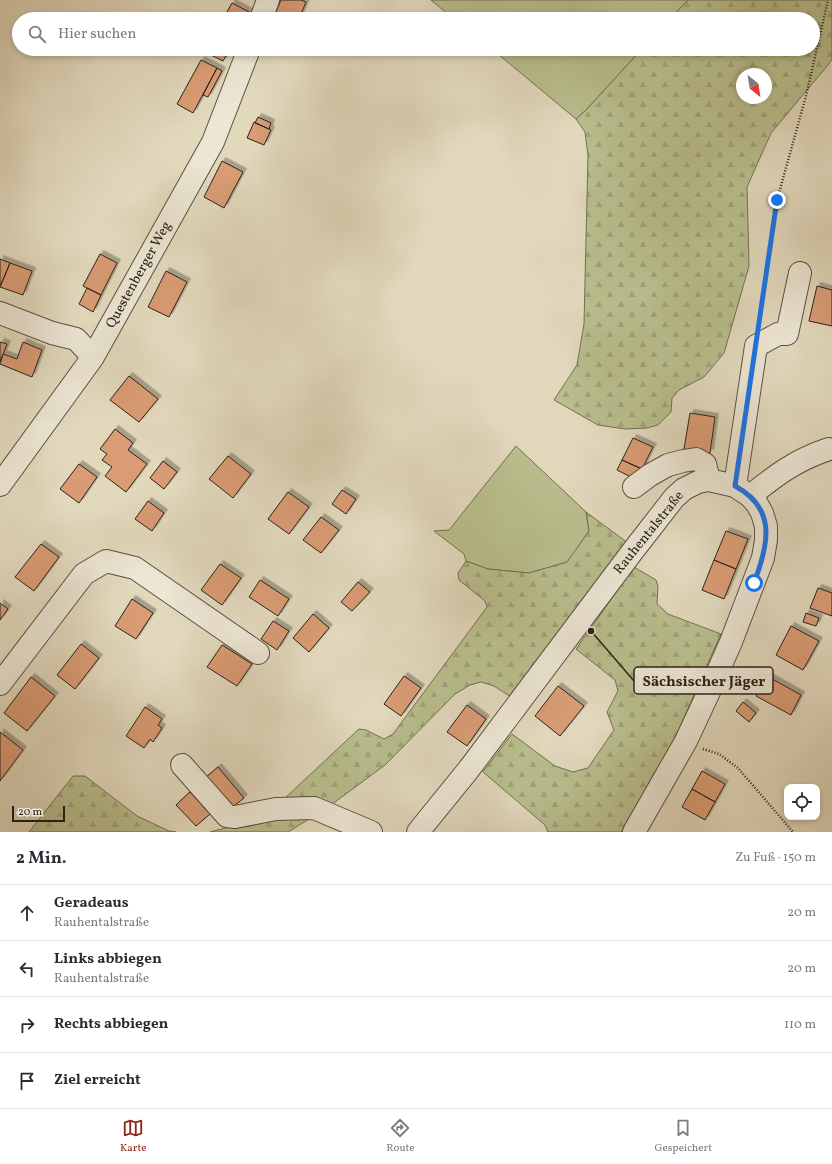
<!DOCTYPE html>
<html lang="de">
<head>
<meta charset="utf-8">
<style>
  :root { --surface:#fff; --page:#f2f2f3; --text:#2b2b33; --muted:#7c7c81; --line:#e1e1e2; --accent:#8f2418 }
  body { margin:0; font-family:Vollkorn,serif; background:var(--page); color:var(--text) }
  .controls { position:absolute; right:12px; bottom:12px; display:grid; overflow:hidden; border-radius:8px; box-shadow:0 2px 6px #0003 }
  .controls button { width:36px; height:36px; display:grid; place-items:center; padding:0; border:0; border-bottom:1px solid var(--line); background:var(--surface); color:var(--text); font:20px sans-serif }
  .compass { position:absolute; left:736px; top:68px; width:36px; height:36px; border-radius:50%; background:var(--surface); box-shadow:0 2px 6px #0003; rotate:150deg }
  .scale { position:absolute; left:12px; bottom:10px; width:53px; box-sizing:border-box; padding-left:4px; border:2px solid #2a2219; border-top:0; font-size:11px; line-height:14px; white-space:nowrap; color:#2a2219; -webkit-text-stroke:3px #ece6d4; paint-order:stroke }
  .stop { position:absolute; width:12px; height:12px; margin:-9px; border:3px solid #1a73e8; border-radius:50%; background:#fff }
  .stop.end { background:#1a73e8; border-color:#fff; box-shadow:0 1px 4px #0008 }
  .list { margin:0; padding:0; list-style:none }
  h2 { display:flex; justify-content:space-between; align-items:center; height:52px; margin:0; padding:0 16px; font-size:17px }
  h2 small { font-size:13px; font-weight:400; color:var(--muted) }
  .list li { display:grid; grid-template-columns:26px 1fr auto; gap:12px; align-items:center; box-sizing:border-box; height:56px; padding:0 16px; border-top:1px solid var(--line) }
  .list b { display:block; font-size:15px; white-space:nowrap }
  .list p { margin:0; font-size:13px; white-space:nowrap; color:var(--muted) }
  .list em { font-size:13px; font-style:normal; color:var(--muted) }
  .icon { flex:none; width:22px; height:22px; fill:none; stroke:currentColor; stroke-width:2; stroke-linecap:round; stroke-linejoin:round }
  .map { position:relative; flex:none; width:832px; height:832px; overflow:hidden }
  .search { position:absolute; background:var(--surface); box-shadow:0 2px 6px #0003; left:12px; right:12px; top:12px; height:44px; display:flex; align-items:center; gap:10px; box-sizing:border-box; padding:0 14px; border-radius:22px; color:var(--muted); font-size:15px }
  .sheet { height:276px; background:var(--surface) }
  nav { display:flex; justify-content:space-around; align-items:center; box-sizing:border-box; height:56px; border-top:1px solid var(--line); background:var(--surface); font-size:11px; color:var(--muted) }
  nav a { display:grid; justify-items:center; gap:2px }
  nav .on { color:var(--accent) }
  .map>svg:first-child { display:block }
  .green { fill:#b9be8d; stroke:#727053 }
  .forest { fill:url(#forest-firs); stroke:#727053; fill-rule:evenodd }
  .building { fill:#da9c74; stroke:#2a2219; filter:url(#shadow) }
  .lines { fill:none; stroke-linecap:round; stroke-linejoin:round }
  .minor-casing { stroke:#585042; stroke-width:24 }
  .path { stroke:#2a2219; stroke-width:2.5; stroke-dasharray:1 2; stroke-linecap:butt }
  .minor { stroke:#ece6d4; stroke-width:22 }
  .route { stroke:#1a73e8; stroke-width:5 }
  .labels { text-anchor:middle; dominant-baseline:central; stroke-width:4; stroke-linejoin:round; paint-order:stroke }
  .street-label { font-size:14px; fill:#2a2219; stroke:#ece6d4 }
  .leader { fill:none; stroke:#2a2219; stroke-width:1.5 }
  .callout-dot { fill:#2a2219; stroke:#ece6d4; stroke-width:1.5 }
  .callout { fill:#ece6d4; stroke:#2a2219; stroke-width:1.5 }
  .callout-label { font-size:15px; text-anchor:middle; font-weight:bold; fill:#2a2219 }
</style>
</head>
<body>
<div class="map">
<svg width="832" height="832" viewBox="0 0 832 832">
  <defs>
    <pattern id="forest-firs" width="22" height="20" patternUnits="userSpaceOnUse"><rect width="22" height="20" fill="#b9be8d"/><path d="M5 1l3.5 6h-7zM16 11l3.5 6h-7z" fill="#9fa379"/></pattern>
    <filter id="shadow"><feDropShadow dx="3.5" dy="-3.5" stdDeviation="0" flood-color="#0004"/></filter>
  </defs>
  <rect width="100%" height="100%" fill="#e2d9bd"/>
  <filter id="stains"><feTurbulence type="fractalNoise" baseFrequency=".005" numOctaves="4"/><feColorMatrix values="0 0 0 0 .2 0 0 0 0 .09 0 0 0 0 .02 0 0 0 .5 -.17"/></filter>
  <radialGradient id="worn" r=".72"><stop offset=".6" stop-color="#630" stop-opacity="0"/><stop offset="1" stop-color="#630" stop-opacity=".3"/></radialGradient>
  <path class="green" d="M431,0H688L670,19H454Z
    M492,49H642L586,110L576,119Z
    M516,446L586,512L589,531L568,562L529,573L488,569L466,561L464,554L434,531L449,530Z"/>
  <path class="forest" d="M688,0H832V59L828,65L771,133L747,187L749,266L724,353L704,377L679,390L672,398L671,412L658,425L647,428L625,429L598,425L554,400L577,365L584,324L588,155L585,132L576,119L586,110L642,49H813V19H670ZM742,74H766V98H742Z
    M586,512L628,543L511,697L494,686L481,682L470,685L455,694L385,765L327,808L288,832H210L237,825L284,799L359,729L366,730L384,739L393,734L487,607L485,601L459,580L458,573L466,561L488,569L529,573L567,562L589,531Z
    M634,567L656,580L658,586L657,604L668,614L721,634L675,738L621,832H548L545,825L483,772L512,734L555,766L573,772L588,768L614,730L607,712L618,691L615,680L576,649Z
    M73,776H85L137,816L169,831L176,832H29Z"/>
  <path class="building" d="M281,0H301L306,2L299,19H273Z
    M232,3L251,13L247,19H223Z
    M207,49H230L223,61L205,52Z
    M201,60L217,68L193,113L177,104Z
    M217,68L222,71L208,97L203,95Z
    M258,117L271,123L269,129L255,123Z
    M254,122L271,130L264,145L247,138Z
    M222,161L243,172L224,208L204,197Z
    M100,254L117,263L101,295L83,286Z
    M0,259L10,263L0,287Z
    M10,263L32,271L23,295L0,287Z
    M166,271L187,282L169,317L148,307Z
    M817,286L832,290V326L809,321Z
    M87,288L101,295L93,312L79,304Z
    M0,342L7,344L0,362Z
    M23,342L42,350L32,377L0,364L3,354L17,359Z
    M129,376L158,399L139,422L110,400Z
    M690,413L715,417L710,453L684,449Z
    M115,429L133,443L128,450L147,464L126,492L105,476L112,467L102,460L107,454L100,449Z
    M633,438L653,447L642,469L622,460Z
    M228,456L251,474L233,498L209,479Z
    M622,460L642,469L637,480L617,470Z
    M163,461L177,472L164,489L150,478Z
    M79,464L97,477L79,503L60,489Z
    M342,490L356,499L346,514L332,504Z
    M288,492L309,507L289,534L268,519Z
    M148,501L164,513L152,531L135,519Z
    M321,517L339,530L321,553L303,540Z
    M726,531L748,539L736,569L714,560Z
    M41,544L59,557L34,591L15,577Z
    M714,560L736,569L724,599L702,590Z
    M220,564L241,578L222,605L201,590Z
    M260,580L289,599L278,616L249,597Z
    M358,582L370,592L352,611L341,602Z
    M818,588L832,593V616L810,608Z
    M132,599L153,613L136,639L115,626Z
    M0,603L8,609L0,620Z
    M806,613L819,618L816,626L803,622Z
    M313,614L329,628L309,652L293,638Z
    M273,621L289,631L277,650L261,639Z
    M791,626L819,641L803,670L776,655Z
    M81,644L99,658L75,689L57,675Z
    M222,645L252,664L237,686L207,667Z
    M404,676L421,688L401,716L384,704Z
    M767,676L801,695L791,715L756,696Z
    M31,677L55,696L27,731L4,713Z
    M558,686L584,706L560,736L535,716Z
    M743,702L756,713L749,722L736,711Z
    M467,705L486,719L467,746L447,732Z
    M145,707L162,719L158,725L162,728L153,742L150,739L144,748L126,736Z
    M0,732L23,750L0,781Z
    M218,767L244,798L229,810L203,780Z
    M702,771L725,784L715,802L692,789Z
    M692,789L715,802L705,820L682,807Z
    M190,792L210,814L196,826L176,805Z"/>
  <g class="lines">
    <g class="minor-casing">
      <path id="minor" d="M261,19L268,0
        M0,313L52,333L76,339L93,357
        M0,485L93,357L213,142L249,49
        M735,486L756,346L778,334H787L800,273
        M634,487L650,475L668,465L683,461L696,459L705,464L709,480
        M750,496C776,475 796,460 829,449
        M0,684L84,574L106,561L135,568L258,653
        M182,765L227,816L235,817L276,809L314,808L371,832
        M418,832L469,769L632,552L674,498L684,489L698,482L709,480L735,486L750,496L757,504L762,513L766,526V540L763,558L731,642L708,694L686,741L634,832"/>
    </g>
    <path class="path" d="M759,322L777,200L806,96L828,0
      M703,749L719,754L738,768L793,832"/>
    <use href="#minor" class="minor"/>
  </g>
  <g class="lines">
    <path class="route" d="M754,583C768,546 778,509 735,486L777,200"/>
  </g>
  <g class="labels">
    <g class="street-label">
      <text transform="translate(139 275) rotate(-61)">Questenberger Weg</text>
      <text transform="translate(649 533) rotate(-51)">Rauhentalstraße</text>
    </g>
  </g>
  <path class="leader" d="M591 631L634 681"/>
  <circle class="callout-dot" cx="591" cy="631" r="4"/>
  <rect class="callout" x="634" y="667" width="139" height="27" rx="4"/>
  <g class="callout-label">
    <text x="704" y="686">Sächsischer Jäger</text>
  </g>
  <rect width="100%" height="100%" filter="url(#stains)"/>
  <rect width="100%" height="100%" fill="url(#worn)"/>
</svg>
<div class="controls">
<button><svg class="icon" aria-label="locate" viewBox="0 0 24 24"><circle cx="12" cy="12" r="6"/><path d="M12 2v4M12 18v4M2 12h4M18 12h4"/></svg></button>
</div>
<svg class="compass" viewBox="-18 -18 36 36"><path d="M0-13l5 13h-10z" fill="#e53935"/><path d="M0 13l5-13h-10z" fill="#7c7c81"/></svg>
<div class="scale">20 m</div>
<div class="stop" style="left:754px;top:583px"></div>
<div class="stop end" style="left:777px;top:200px"></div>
<div class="search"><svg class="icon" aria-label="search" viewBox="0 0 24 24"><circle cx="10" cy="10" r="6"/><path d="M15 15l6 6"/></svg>Hier suchen</div>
</div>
<section class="sheet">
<h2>2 Min.<small>Zu Fuß · 150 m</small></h2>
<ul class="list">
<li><svg class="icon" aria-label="ahead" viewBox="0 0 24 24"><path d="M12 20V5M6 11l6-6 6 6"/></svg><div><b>Geradeaus</b><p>Rauhentalstraße</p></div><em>20 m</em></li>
<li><svg class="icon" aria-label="left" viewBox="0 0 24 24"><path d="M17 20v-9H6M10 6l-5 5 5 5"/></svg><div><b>Links abbiegen</b><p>Rauhentalstraße</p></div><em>20 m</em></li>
<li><svg class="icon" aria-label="right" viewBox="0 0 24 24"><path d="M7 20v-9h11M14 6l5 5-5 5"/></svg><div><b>Rechts abbiegen</b></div><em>110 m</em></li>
<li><svg class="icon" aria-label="arrive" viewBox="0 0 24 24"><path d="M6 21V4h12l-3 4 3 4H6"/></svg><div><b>Ziel erreicht</b></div></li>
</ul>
</section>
<nav>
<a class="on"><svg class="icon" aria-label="map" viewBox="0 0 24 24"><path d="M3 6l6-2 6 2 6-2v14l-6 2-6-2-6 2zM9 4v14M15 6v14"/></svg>Karte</a>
<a><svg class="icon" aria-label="directions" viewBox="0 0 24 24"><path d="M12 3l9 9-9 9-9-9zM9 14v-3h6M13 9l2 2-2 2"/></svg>Route</a>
<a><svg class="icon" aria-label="saved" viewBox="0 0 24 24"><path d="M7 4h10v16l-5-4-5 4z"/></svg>Gespeichert</a>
</nav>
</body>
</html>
